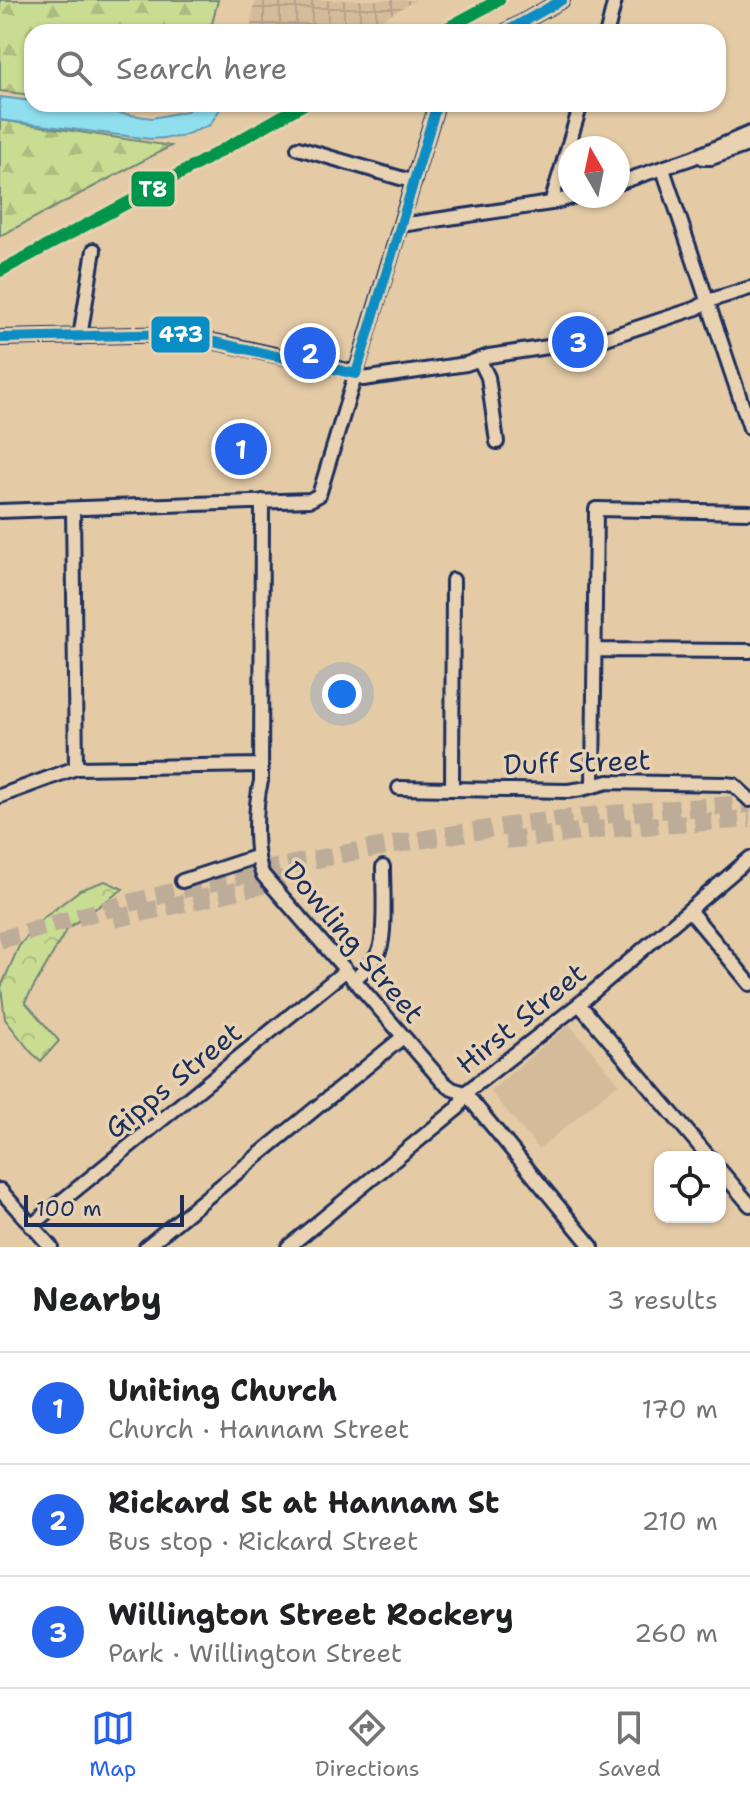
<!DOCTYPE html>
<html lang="en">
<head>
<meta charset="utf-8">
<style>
  :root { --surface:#fff; --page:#f2f2f2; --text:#202124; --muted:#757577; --line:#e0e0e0; --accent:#2563eb }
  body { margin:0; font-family:"Shantell Sans",sans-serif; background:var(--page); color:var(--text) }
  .controls { position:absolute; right:24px; bottom:24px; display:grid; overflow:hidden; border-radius:16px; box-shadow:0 2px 6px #0004 }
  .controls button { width:72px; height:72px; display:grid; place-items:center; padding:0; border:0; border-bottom:2px solid var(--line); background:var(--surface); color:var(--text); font:40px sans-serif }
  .compass { position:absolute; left:558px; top:136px; width:72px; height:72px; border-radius:50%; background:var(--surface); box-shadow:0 2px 6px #0004; rotate:351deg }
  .scale { position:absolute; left:24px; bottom:20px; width:160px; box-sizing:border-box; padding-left:8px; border:4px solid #1b2f5e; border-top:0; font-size:22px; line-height:28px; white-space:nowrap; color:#1b2f5e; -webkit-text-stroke:6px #e8d2b1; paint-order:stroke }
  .you { position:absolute; left:342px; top:694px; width:28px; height:28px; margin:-20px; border:6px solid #fff; border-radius:50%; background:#1a73e8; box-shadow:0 0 0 12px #1a73e833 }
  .badge { display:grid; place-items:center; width:52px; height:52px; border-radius:50%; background:var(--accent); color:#fff; font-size:26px; font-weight:700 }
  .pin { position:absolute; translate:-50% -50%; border:4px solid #fff; box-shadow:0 2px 8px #0006 }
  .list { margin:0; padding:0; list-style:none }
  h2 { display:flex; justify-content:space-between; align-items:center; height:104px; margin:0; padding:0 32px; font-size:34px }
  h2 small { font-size:26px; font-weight:400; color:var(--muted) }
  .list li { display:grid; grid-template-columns:52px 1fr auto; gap:24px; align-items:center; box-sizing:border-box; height:112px; padding:0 32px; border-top:2px solid var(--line) }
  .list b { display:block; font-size:30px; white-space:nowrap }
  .list p { margin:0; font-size:26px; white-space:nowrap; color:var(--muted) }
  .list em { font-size:26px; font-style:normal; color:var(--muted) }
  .icon { flex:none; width:44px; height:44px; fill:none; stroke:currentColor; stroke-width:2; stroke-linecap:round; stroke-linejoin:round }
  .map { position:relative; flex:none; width:750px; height:1247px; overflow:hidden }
  .search { position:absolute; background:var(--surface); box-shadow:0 2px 6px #0004; left:24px; right:24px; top:24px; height:88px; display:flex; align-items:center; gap:20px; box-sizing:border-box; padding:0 28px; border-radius:24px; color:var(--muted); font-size:30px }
  .sheet { height:440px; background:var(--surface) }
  nav { display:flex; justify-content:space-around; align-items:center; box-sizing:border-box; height:112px; border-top:2px solid var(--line); background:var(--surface); font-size:22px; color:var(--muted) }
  nav a { display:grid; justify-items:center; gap:4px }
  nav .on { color:var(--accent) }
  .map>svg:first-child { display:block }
  .built { fill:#d4bc9b }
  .industrial { fill:url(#industrial-grid) }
  .forest { fill:url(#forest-firs); stroke:#728678; stroke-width:2 }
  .park { fill:url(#park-crowns); stroke:#728678; stroke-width:2 }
  .water { fill:#90dfef; stroke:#6199b5; stroke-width:2 }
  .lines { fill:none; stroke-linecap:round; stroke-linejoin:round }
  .highway-tunnel { stroke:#bcac98; stroke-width:18; stroke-dasharray:18 9; stroke-linecap:butt }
  .minor-casing { stroke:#1b2f5e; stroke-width:18 }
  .minor { stroke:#e8d2b1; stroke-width:12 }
  .bus-1-casing { stroke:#e8d2b1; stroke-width:16 }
  .bus-1 { stroke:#088dc4; stroke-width:10 }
  .rail-1-casing { stroke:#e8d2b1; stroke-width:18 }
  .rail-1 { stroke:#00954c; stroke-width:12 }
  .labels { text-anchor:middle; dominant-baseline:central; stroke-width:7; stroke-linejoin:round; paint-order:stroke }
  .street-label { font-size:28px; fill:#1b2f5e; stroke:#e8d2b1 }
  .line-badge { stroke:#e8d2b1; stroke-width:3 }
  .badge-label { font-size:22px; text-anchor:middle; font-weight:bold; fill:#fff }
</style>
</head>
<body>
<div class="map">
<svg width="750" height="1247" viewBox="0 0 750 1247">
  <defs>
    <pattern id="industrial-grid" width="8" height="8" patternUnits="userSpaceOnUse" patternTransform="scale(2)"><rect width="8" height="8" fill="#d4bc9b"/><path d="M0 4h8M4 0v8" fill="none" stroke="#b5a288"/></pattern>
    <pattern id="forest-firs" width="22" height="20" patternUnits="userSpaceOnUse" patternTransform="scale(2)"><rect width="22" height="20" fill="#c8dd92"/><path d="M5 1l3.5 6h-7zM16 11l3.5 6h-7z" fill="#abbe80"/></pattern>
    <pattern id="park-crowns" width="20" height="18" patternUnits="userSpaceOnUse" patternTransform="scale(2)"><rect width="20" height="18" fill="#c8dd92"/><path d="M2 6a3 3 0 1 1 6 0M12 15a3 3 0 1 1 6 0" fill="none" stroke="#abbe80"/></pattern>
  </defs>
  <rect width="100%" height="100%" fill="#e4cba6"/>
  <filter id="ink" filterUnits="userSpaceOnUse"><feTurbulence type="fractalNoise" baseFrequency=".0125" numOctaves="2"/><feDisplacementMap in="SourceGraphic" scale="16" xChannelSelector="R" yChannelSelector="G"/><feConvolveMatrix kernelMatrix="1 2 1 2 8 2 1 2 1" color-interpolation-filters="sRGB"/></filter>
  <g filter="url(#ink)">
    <path class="built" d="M569,1024L619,1083L539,1149L490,1091Z"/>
    <path class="industrial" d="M257,0H416L359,32H250L253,9Z"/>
    <path class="forest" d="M0,0H218L210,32H32V95L0,91Z
      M0,120L171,146L0,236Z"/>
    <path class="park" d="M105,881L123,889L67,929L25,1002L59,1041L41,1061L31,1052L5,1019L1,987L19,946L41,920L80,890Z"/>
    <path class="water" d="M0,97L32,101V104H53L152,118L187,111L195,104H223L210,125L180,137L150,139L0,120Z"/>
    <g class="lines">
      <path class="highway-tunnel" d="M506,840L616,828L750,819
        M114,919L284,880
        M0,940C183,884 373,842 563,819C625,812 687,808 750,804"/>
      <g class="minor-casing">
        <path id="minor" d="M505,32L562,0
          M607,32L615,0
          M298,148L414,182
          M703,158H711L750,144
          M663,169L750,428
          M618,183L692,158L750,133
          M551,203L581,104
          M401,225L551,203L576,196
          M80,337L94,250
          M0,338L179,334L353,372L363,379L466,364L489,356L548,347
          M591,343L697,308L708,301L750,288
          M479,359L488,377L497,442
          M262,501L261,781C255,804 253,854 263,875L443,1082L452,1089L465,1093L592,1247
          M73,509L76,768
          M0,511L310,500L319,495L437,104
          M595,650L750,651
          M593,785L596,509L750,512
          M399,788L568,791L582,789L608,782L725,784L734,785L750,800
          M452,789L453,580
          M0,796L76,768L261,765
          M182,881L258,856
          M689,910L750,984
          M353,980C363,972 374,963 379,951C386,937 383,886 383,867
          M579,1004L709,1157
          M720,1170L750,1205
          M0,1190L51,1247
          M31,1226L345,971
          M146,1247L403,1037
          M288,1247L458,1108L465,1093L579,1004L750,858"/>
      </g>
      <use href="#minor" class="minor"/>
      <g class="bus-1-casing">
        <path id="bus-1" d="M505,32L562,0
          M1,338L179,334L356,374
          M356,374L437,104"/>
      </g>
      <use href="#bus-1" class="bus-1"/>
      <g class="rail-1-casing">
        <path id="rail-1" d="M440,32L499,0
          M0,271L144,194L304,104"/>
      </g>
      <use href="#rail-1" class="rail-1"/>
    </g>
  </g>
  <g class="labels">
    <g class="street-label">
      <text transform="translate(577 762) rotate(-2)">Duff Street</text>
      <text transform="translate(354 942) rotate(50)">Dowling Street</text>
      <text transform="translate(521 1018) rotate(-39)">Hirst Street</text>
      <text transform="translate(173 1080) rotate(-39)">Gipps Street</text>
    </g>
  </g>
  <g class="line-badge">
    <rect x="130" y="170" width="46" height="38" rx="8" fill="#00954c"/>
    <rect x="150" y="315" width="61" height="39" rx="8" fill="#088dc4"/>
  </g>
  <g class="badge-label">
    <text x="153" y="197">T8</text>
    <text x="181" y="342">473</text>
  </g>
</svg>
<div class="controls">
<button><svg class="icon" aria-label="locate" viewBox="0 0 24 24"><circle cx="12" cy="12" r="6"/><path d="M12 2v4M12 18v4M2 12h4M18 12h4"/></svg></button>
</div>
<svg class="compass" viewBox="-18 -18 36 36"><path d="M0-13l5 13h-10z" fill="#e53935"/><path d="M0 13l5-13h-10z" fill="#757577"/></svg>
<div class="scale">100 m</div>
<div class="you"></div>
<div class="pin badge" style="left:241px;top:449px">1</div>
<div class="pin badge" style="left:310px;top:353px">2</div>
<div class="pin badge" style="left:578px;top:342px">3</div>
<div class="search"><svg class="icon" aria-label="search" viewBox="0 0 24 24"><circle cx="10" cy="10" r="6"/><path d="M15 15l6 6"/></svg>Search here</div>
</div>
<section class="sheet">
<h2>Nearby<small>3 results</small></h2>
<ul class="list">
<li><span class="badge">1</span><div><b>Uniting Church</b><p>Church · Hannam Street</p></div><em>170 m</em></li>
<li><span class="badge">2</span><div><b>Rickard St at Hannam St</b><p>Bus stop · Rickard Street</p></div><em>210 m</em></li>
<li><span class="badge">3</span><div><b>Willington Street Rockery</b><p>Park · Willington Street</p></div><em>260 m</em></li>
</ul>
</section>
<nav>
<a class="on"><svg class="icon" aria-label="map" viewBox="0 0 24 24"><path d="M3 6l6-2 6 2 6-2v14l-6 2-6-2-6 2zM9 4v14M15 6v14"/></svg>Map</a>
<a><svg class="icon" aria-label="directions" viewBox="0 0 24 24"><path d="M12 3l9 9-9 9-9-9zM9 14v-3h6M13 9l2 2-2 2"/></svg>Directions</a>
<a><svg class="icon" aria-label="saved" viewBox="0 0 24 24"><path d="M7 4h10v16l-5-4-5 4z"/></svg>Saved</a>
</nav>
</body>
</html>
